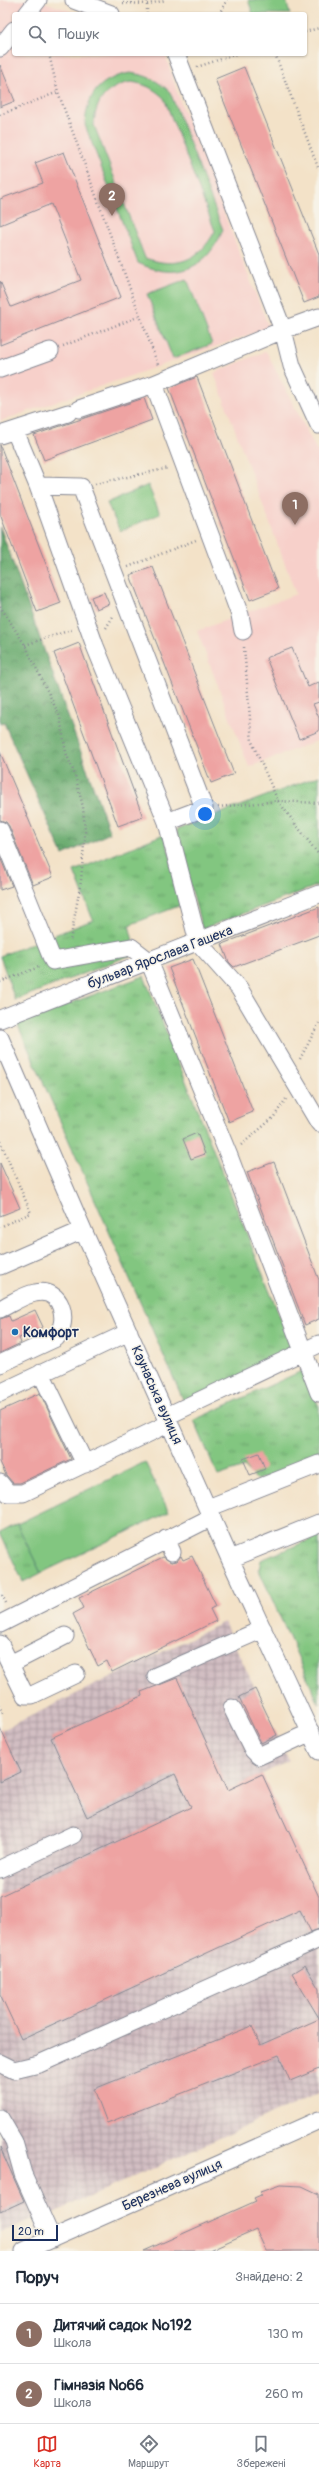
<!DOCTYPE html>
<html lang="uk">
<head>
<meta charset="utf-8">
<style>
  :root { --surface:#fff; --page:#f6f6f7; --text:#1f2937; --muted:#747a83; --line:#e0e1e3; --accent:#d93025 }
  body { margin:0; font-family:Pangolin,sans-serif; background:var(--page); color:var(--text) }
  .scale { position:absolute; left:12px; bottom:10px; width:46px; box-sizing:border-box; padding-left:4px; border:2px solid #1b2f5e; border-top:0; font-size:11px; line-height:14px; white-space:nowrap; color:#1b2f5e; -webkit-text-stroke:3px #f7f3e8; paint-order:stroke }
  .you { position:absolute; left:205px; top:814px; width:14px; height:14px; margin:-10px; border:3px solid #fff; border-radius:50%; background:#1a73e8; box-shadow:0 0 0 6px #1a73e833 }
  .badge { display:grid; place-items:center; width:26px; height:26px; border-radius:50%; background:var(--accent); color:#fff; font-size:13px; font-weight:700 }
  .pin { position:absolute; translate:-50% -33px; filter:drop-shadow(0 1px 2px #0008) }
  .pin::after { content:''; position:absolute; top:21px; width:14px; height:12px; background:inherit; clip-path:polygon(0 0,100% 0,50% 100%) }
  .list { margin:0; padding:0; list-style:none }
  h2 { display:flex; justify-content:space-between; align-items:center; height:52px; margin:0; padding:0 16px; font-size:17px }
  h2 small { font-size:13px; font-weight:400; color:var(--muted) }
  .list li { display:grid; grid-template-columns:26px 1fr auto; gap:12px; align-items:center; box-sizing:border-box; height:60px; padding:0 16px; border-top:1px solid var(--line) }
  .list b { display:block; font-size:15px; white-space:nowrap }
  .list p { margin:0; font-size:13px; white-space:nowrap; color:var(--muted) }
  .list em { font-size:13px; font-style:normal; color:var(--muted) }
  .icon { flex:none; width:22px; height:22px; fill:none; stroke:currentColor; stroke-width:2; stroke-linecap:round; stroke-linejoin:round }
  .map { position:relative; flex:none; width:319px; height:2251px; overflow:hidden }
  .search { position:absolute; background:var(--surface); box-shadow:0 1px 3px #0004; left:12px; right:12px; top:12px; height:44px; display:flex; align-items:center; gap:10px; box-sizing:border-box; padding:0 14px; border-radius:4px; color:var(--muted); font-size:15px }
  .sheet { height:172px; background:var(--surface) }
  nav { display:flex; justify-content:space-around; align-items:center; box-sizing:border-box; height:56px; border-top:1px solid var(--line); background:var(--surface); font-size:11px; color:var(--muted) }
  nav a { display:grid; justify-items:center; gap:2px }
  nav .on { color:var(--accent) }
  .map>svg:first-child { display:block }
  .built { fill:#f7d0ca }
  .industrial { fill:url(#industrial-grid) }
  .grass { fill:url(#grass-tufts); stroke:#4e7a6f }
  .forest { fill:url(#forest-crowns); stroke:#426d66 }
  .pitch { fill:#82c680; stroke:#4e7a6f; fill-rule:evenodd }
  .building { fill:#eea3a2 }
  .lines { fill:none; stroke-linecap:round; stroke-linejoin:round }
  .minor-casing { stroke:#878893; stroke-width:19 }
  .path { stroke:#878893; stroke-width:2.5; stroke-dasharray:1 3; stroke-linecap:butt }
  .minor { stroke:#fff; stroke-width:17 }
  .poi-dot { fill:#1f6fb2; stroke:#f7f3e8; stroke-width:1.5 }
  .labels { text-anchor:middle; dominant-baseline:central; stroke-width:3; stroke-linejoin:round; paint-order:stroke }
  .street-label { font-size:14px; fill:#1b2f5e; stroke:#f7f3e8 }
  .poi-label { font-size:14px; font-weight:bold; fill:#1b2f5e; stroke:#f7f3e8; text-anchor:start }
</style>
</head>
<body>
<div class="map">
<svg width="319" height="2251" viewBox="0 0 319 2251">
  <defs>
    <pattern id="industrial-grid" width="8" height="8" patternUnits="userSpaceOnUse"><rect width="8" height="8" fill="#d2bec2"/><path d="M0 4h8M4 0v8" fill="none" stroke="#aa9ba1"/></pattern>
    <pattern id="grass-tufts" width="24" height="20" patternUnits="userSpaceOnUse"><rect width="24" height="20" fill="#82c680"/><path d="M3 7l-1-3M5 7V3M7 7l1-3M15 17l-1-3M17 17v-4M19 17l1-3" fill="none" stroke="#6aa16c"/></pattern>
    <pattern id="forest-crowns" width="20" height="18" patternUnits="userSpaceOnUse"><rect width="20" height="18" fill="#69ab6e"/><path d="M2 6a3 3 0 1 1 6 0M12 15a3 3 0 1 1 6 0" fill="none" stroke="#568c5e"/></pattern>
  </defs>
  <rect width="100%" height="100%" fill="#f7f3e8"/>
  <filter id="ink" filterUnits="userSpaceOnUse"><feTurbulence type="fractalNoise" baseFrequency=".025" numOctaves="2"/><feDisplacementMap in="SourceGraphic" scale="8" xChannelSelector="R" yChannelSelector="G"/><feConvolveMatrix kernelMatrix="1 2 1 2 8 2 1 2 1" color-interpolation-filters="sRGB"/></filter>
  <filter id="wash" filterUnits="userSpaceOnUse"><feTurbulence type="fractalNoise" baseFrequency=".012" numOctaves="4" result="noise"/><feDisplacementMap in="SourceGraphic" scale="16" xChannelSelector="R" yChannelSelector="G"/><feGaussianBlur stdDeviation="0.9" result="paint"/><feColorMatrix in="noise" values="0 0 0 0 0 0 0 0 0 0 0 0 0 0 0 0 0 1.4 0 .05"/><feComposite in="paint" operator="in"/></filter>
  <g filter="url(#wash)">
    <rect width="100%" height="100%" fill="#f3e2c8"/>
    <path class="built" d="M0,0H38L80,14H14V54H165L181,104L269,328L0,421Z
      M266,351L319,455V740L249,767L197,631L296,594L214,373Z"/>
    <path class="industrial" d="M224,1622L289,1761L262,1774L319,1897V2093L47,2216L35,2218L0,2233V1731Z"/>
    <path class="grass" d="M319,776V885L202,929L176,830Z
      M164,834L184,904L129,925L136,953L15,1000L0,956L93,920L74,871Z
      M144,976L295,1355L185,1404L17,1023Z
      M304,1370L319,1407V1459L257,1480L244,1467L218,1476L194,1420Z
      M17,1524L41,1573L23,1582L0,1533Z
      M319,1536V1704L259,1570L261,1560Z"/>
    <path class="forest" d="M0,527L110,833L63,855L4,723L0,724Z"/>
    <path class="pitch" d="M248,0H286L290,14H253Z
      M130,73C147,75 157,80 170,92L223,230C206,270 177,281 138,263L85,125C87,94 99,79 130,73ZM131,82C145,84 153,88 164,98L215,231C199,261 177,269 145,258L94,125C95,100 107,87 131,82Z
      M187,279L212,344L173,359L147,294Z
      M148,485L160,514L120,531L107,503Z
      M145,1462L169,1512L41,1573L17,1524Z"/>
    <g id="blocks">
      <path class="building" d="M0,65L15,101L0,107Z
        M244,67L319,254V297L304,303L215,79Z
        M64,152L121,297L0,345V281L11,307L81,280L51,204L0,225V199L43,183L35,163Z
        M197,377L278,589L250,600L169,388Z
        M144,398L152,420L44,460L34,435Z
        M0,445L61,603L37,612L0,514Z
        M153,567L234,774L211,783L130,575Z
        M104,592L109,604L96,609L91,597Z
        M79,643L143,817L118,826L54,653Z
        M292,648L308,687L319,682V702L313,704L319,718V731L299,739L266,658Z
        M0,752L53,877L33,885L9,826L6,822L0,820Z
        M0,857L12,886L0,890Z
        M319,907V935L234,967L229,962L222,944Z
        M193,959L253,1112L229,1122L169,968Z
        M197,1133L205,1154L191,1159L183,1139Z
        M274,1162L319,1280V1319L305,1325L247,1172Z
        M0,1163L20,1208L0,1216Z
        M35,1310L43,1327L19,1338L21,1343L0,1353V1319L9,1316L11,1321Z
        M40,1393L71,1459L20,1483H13L6,1475L0,1462V1411Z
        M259,1453L265,1469L250,1475L243,1459Z
        M181,1556L183,1560L192,1556L216,1606L210,1609L216,1621L112,1672L107,1661L98,1666L73,1614L84,1608L79,1598L163,1557L171,1562L177,1561Z
        M177,1678L228,1790L262,1774L319,1897V1929L311,1932L300,1910L21,2039L0,1994V1896L191,1807L175,1774L87,1817L51,1738L142,1696L141,1692Z
        M255,1689L277,1735L261,1743L239,1697Z
        M0,1728L21,1772L0,1782Z
        M305,1965L319,1989V2018L292,1973Z
        M319,2019V2069L290,2081L279,2055L107,2123L94,2089L252,2026L260,2045Z
        M0,2147L24,2201L0,2212Z
        M280,2185L302,2186L319,2194V2251H266L256,2229L207,2251H144L256,2201L254,2198L261,2195L260,2192Z"/>
    </g>
  </g>
  <g filter="url(#ink)">
    <use href="#blocks" fill-opacity="0" stroke="#878893" stroke-width="1"/>
    <g class="lines">
      <g class="minor-casing">
        <path id="minor" d="M74,0L111,14
          M27,14L38,0
          M0,48L14,30
          M176,54L283,330L292,366L319,425
          M0,369L50,351
          M154,384L240,615L243,631
          M79,409L154,384L283,330L319,317
          M15,431L38,486L95,646L167,822L198,942L239,988L319,1123
          M0,435L68,413
          M38,486L81,487L204,808L167,822
          M0,830L53,961L131,947L149,961L229,1156L319,1393
          M0,1019L319,894
          M0,1038L83,1230L230,1559L319,1751
          M0,1266L83,1230
          M0,1309C11,1304 23,1295 35,1293C62,1287 70,1320 56,1338L0,1364
          M41,1373L85,1464
          M0,1393L129,1332
          M167,1416L319,1344
          M0,1483L8,1493H23L170,1423
          M208,1508L319,1464
          M166,1539L172,1552
          M230,1559L319,1523
          M0,1624L212,1517
          M0,1644L25,1695H32L76,1674
          M10,1664L65,1636
          M156,1676L263,1629
          M232,1708L253,1750L259,1756L311,1732
          M0,1869L73,1835
          M0,2063L14,2070L39,2064L319,1939
          M0,2118L14,2142L23,2174L52,2239
          M24,2251L319,2120"/>
      </g>
      <path class="path" d="M123,3L149,4L166,0
        M147,14V0
        M219,14L227,0
        M305,32L319,28
        M49,54L58,92L158,365
        M275,54L319,170
        M197,67L236,54
        M0,115L58,92
        M63,346L140,316
        M95,484L169,468
        M128,567L196,540
        M0,606L25,645L60,717L66,753L75,775L83,807L85,832L81,881L70,942
        M106,628L114,615
        M25,645L74,629
        M244,647L252,742L278,801L319,855
        M218,807L278,801L319,803
        M0,982L39,967
        M300,1059L319,1023
        M0,1141L31,1213L0,1227
        M241,1145L273,1118L286,1099
        M2,1595L6,1603
        M0,1705L3,1712L0,1714"/>
      <use href="#minor" class="minor"/>
    </g>
  </g>
  <circle class="poi-dot" cx="15" cy="1332" r="4"/>
  <g class="labels">
    <g class="street-label">
      <text transform="translate(160 957) rotate(-21)">бульвар Ярослава Гашека</text>
      <text transform="translate(157 1395) rotate(66)">Каунаська вулиця</text>
      <text transform="translate(172 2185) rotate(-24)">Березнева вулиця</text>
    </g>
    <g class="poi-label">
      <text x="23" y="1332">Комфорт</text>
    </g>
  </g>
</svg>
<div class="scale">20 m</div>
<div class="you"></div>
<div class="pin badge" style="left:295px;top:525px;background:#8d6e63">1</div>
<div class="pin badge" style="left:112px;top:216px;background:#8d6e63">2</div>
<div class="search"><svg class="icon" aria-label="search" viewBox="0 0 24 24"><circle cx="10" cy="10" r="6"/><path d="M15 15l6 6"/></svg>Пошук</div>
</div>
<section class="sheet">
<h2>Поруч<small>Знайдено: 2</small></h2>
<ul class="list">
<li><span class="badge" style="background:#8d6e63">1</span><div><b>Дитячий садок №192</b><p>Школа</p></div><em>130 m</em></li>
<li><span class="badge" style="background:#8d6e63">2</span><div><b>Гімназія №66</b><p>Школа</p></div><em>260 m</em></li>
</ul>
</section>
<nav>
<a class="on"><svg class="icon" aria-label="map" viewBox="0 0 24 24"><path d="M3 6l6-2 6 2 6-2v14l-6 2-6-2-6 2zM9 4v14M15 6v14"/></svg>Карта</a>
<a><svg class="icon" aria-label="directions" viewBox="0 0 24 24"><path d="M12 3l9 9-9 9-9-9zM9 14v-3h6M13 9l2 2-2 2"/></svg>Маршрут</a>
<a><svg class="icon" aria-label="saved" viewBox="0 0 24 24"><path d="M7 4h10v16l-5-4-5 4z"/></svg>Збережені</a>
</nav>
</body>
</html>
